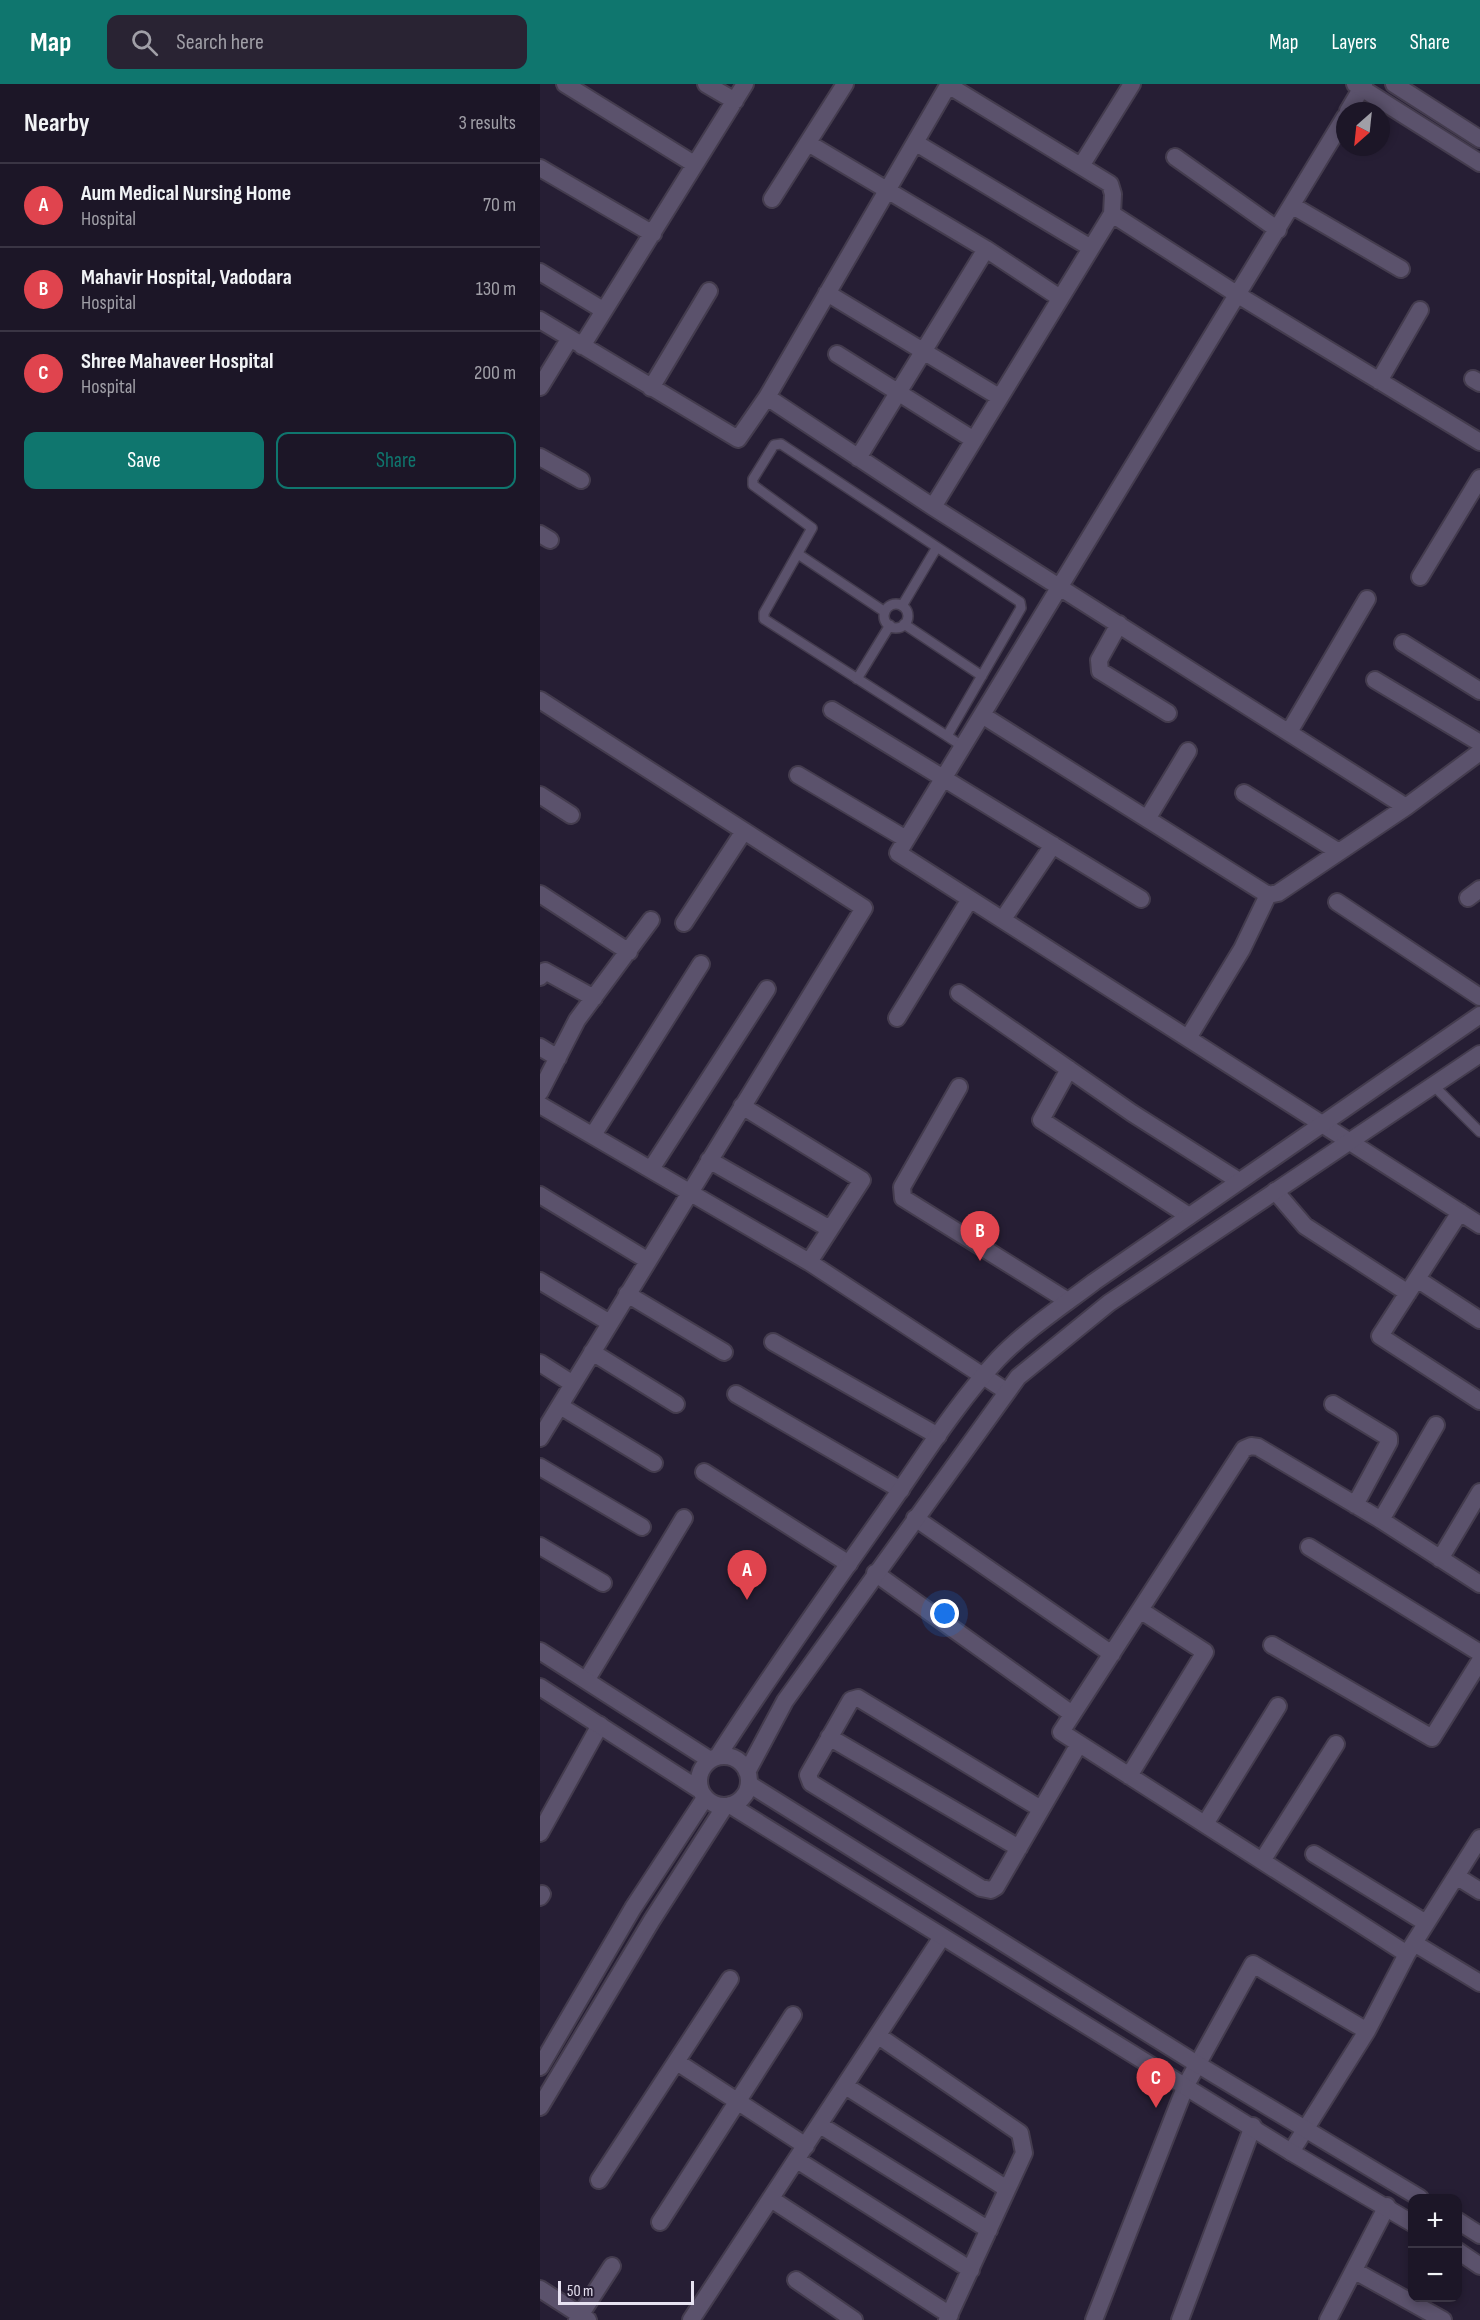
<!DOCTYPE html>
<html lang="en">
<head>
<meta charset="utf-8">
<style>
  :root { --surface:#1c1627; --page:#292333; --text:#f1f3f6; --muted:#a09fa7; --line:#3a3544; --accent:#0f766e }
  body { margin:0; font-family:"Sofia Sans Condensed",sans-serif; background:var(--page); color:var(--text) }
  .controls { position:absolute; right:18px; bottom:18px; display:grid; overflow:hidden; border-radius:12px; box-shadow:0 3px 9px #0003 }
  .controls button { width:54px; height:54px; display:grid; place-items:center; padding:0; border:0; border-bottom:2px solid var(--line); background:var(--surface); color:var(--text); font:30px sans-serif }
  .compass { position:absolute; left:796px; top:18px; width:54px; height:54px; border-radius:50%; background:var(--surface); box-shadow:0 3px 9px #0003; rotate:207deg }
  .scale { position:absolute; left:18px; bottom:15px; width:136px; box-sizing:border-box; padding-left:6px; border:3px solid #e7e2f1; border-top:0; font-size:16px; line-height:21px; white-space:nowrap; color:#e7e2f1; -webkit-text-stroke:4px #261e34; paint-order:stroke }
  .you { position:absolute; left:405px; top:1530px; width:21px; height:21px; margin:-15px; border:4px solid #fff; border-radius:50%; background:#1a73e8; box-shadow:0 0 0 9px #1a73e833 }
  .badge { display:grid; place-items:center; width:39px; height:39px; border-radius:50%; background:var(--accent); color:#fff; font-size:20px; font-weight:700 }
  .pin { position:absolute; translate:-50% -50px; filter:drop-shadow(0 2px 3px #0008) }
  .pin::after { content:''; position:absolute; top:32px; width:21px; height:18px; background:inherit; clip-path:polygon(0 0,100% 0,50% 100%) }
  .list { margin:0; padding:0; list-style:none }
  h2 { display:flex; justify-content:space-between; align-items:center; height:78px; margin:0; padding:0 24px; font-size:26px }
  h2 small { font-size:20px; font-weight:400; color:var(--muted) }
  .list li { display:grid; grid-template-columns:39px 1fr auto; gap:18px; align-items:center; box-sizing:border-box; height:84px; padding:0 24px; border-top:2px solid var(--line) }
  .list b { display:block; font-size:22px; white-space:nowrap }
  .list p { margin:0; font-size:20px; white-space:nowrap; color:var(--muted) }
  .list em { font-size:20px; font-style:normal; color:var(--muted) }
  .actions { display:flex; gap:12px; padding:18px 24px }
  .actions a { flex:1; padding:14px 0; border:2px solid var(--accent); border-radius:12px; text-align:center; font-size:21px; color:var(--accent) }
  .actions .main { background:var(--accent); color:#fff }
  .icon { flex:none; width:33px; height:33px; fill:none; stroke:currentColor; stroke-width:2; stroke-linecap:round; stroke-linejoin:round }
  .map { position:relative; flex:none; width:940px; height:2236px; overflow:hidden }
  header { display:flex; align-items:center; gap:36px; box-sizing:border-box; height:84px; padding:0 30px; background:var(--accent); color:#fff }
  header strong { font-size:28px }
  nav { display:flex; gap:33px; margin-inline-start:auto; font-size:21px }
  .search { width:420px; height:54px; background:var(--page); display:flex; align-items:center; gap:15px; box-sizing:border-box; padding:0 21px; border-radius:12px; color:var(--muted); font-size:22px }
  main { display:flex }
  aside { flex:1; background:var(--surface) }
  .map>svg:first-child { display:block }
  .lines { fill:none; stroke-linecap:round; stroke-linejoin:round }
  .service-casing { stroke:#443c4e; stroke-width:12 }
  .minor-casing { stroke:#443c4e; stroke-width:20 }
  .tertiary-casing { stroke:#443c4e; stroke-width:20 }
  .service { stroke:#5b526c; stroke-width:9 }
  .minor { stroke:#5b526c; stroke-width:16 }
  .tertiary { stroke:#5b526c; stroke-width:16 }
</style>
</head>
<body>
<header>
<strong>Map</strong>
<div class="search"><svg class="icon" aria-label="search" viewBox="0 0 24 24"><circle cx="10" cy="10" r="6"/><path d="M15 15l6 6"/></svg>Search here</div>
<nav><a>Map</a><a>Layers</a><a>Share</a></nav>
</header>
<main>
<aside>
<h2>Nearby<small>3 results</small></h2>
<ul class="list">
<li><span class="badge" style="background:#e0444e">A</span><div><b>Aum Medical Nursing Home</b><p>Hospital</p></div><em>70 m</em></li>
<li><span class="badge" style="background:#e0444e">B</span><div><b>Mahavir Hospital, Vadodara</b><p>Hospital</p></div><em>130 m</em></li>
<li><span class="badge" style="background:#e0444e">C</span><div><b>Shree Mahaveer Hospital</b><p>Hospital</p></div><em>200 m</em></li>
</ul>
<div class="actions"><a class="main">Save</a><a>Share</a></div>
</aside>
<div class="map">
<svg width="940" height="2236" viewBox="0 0 940 2236">
  <rect width="100%" height="100%" fill="#261e34"/>
  <g class="lines">
    <g class="service-casing">
      <path id="service" d="M258,470L345,528
        M344 532a12 12 0 1 1 24 0a12 12 0 1 1-24 0Z
        M362,522L397,463
        M364,540L442,592
        M317,595L350,541
        M407,652L481,524L480,518L241,360L234,361L213,395V401L272,444L224,529V535L407,652L422,662
        M892,1000L940,1048"/>
    </g>
    <g class="minor-casing">
      <path id="minor" d="M25,0L154,80
        M166,0L195,17
        M408,1L570,100L573,110L572,130
        M808,27L824,0
        M805,33L358,769L940,1141
        M268,59L446,165L520,214
        M376,59L551,164
        M635,73L738,146
        M541,82L592,0
        M0,84L113,150
        M232,115L305,0
        M753,122L861,185
        M0,188L63,226
        M287,209L459,313
        M0,236L198,355L227,313L409,0
        M42,262L205,0
        M297,270L434,356
        M933,295L940,299
        M839,297L880,226
        M0,303L30,254
        M111,304L169,207
        M227,313L393,423L866,723
        M0,373L41,396
        M318,374L446,165
        M393,423L572,130L698,211L940,358
        M0,450L10,456
        M880,493L940,394
        M579,540L559,576L560,587L628,629
        M863,559L940,607
        M835,596L940,659
        M0,616L324,824L0,1354
        M292,626L601,815
        M442,631L728,811L738,809L866,723L940,668
        M749,648L827,515
        M258,691L366,755
        M704,709L799,768
        M0,711L31,731
        M607,735L648,667
        M0,810L89,868
        M928,814L940,805
        M797,818L940,913
        M463,835L513,761
        M144,839L204,747
        M0,893L5,887L54,914
        M419,909L592,1029L699,1097
        M357,934L430,815
        M648,954L702,865L728,811
        M0,963L18,974
        M529,985L501,1036L649,1132
        M419,1003L362,1103L363,1114L528,1217
        M0,1008L37,936L111,836
        M0,1021L269,1178L466,1307
        M202,1022L322,1096L269,1178
        M53,1051L161,880
        M169,1076L290,1145
        M111,1085L227,905
        M735,1107L765,1142L868,1209
        M0,1111L107,1176
        M920,1128L840,1252L940,1317
        M877,1195L940,1236
        M0,1197L70,1239
        M87,1210L184,1268
        M233,1258L398,1352
        M52,1268L136,1320
        M0,1279L33,1300
        M196,1310L361,1406
        M793,1320L849,1354V1358L815,1421
        M20,1322L114,1379
        M0,1383L102,1443
        M164,1388L309,1480
        M375,1434L572,1570
        M841,1436L896,1341
        M0,1462L63,1499
        M769,1463L940,1569
        M900,1475L940,1408
        M335,1489L532,1630
        M732,1561L892,1654L940,1577
        M47,1595L144,1434
        M289,1653L479,1764
        M589,1692L665,1568L600,1526
        M501,1725L318,1614L311,1616L268,1691L271,1699L441,1804L451,1806L456,1803L539,1660
        M665,1740L738,1622
        M0,1749L60,1641
        M774,1770L886,1839
        M722,1777L796,1660
        M916,1792L940,1807
        M0,1813L2,1810
        M874,1859L940,1899
        M867,1870L521,1648L704,1365L711,1362L718,1363L841,1436L940,1500
        M340,1953L480,2049L484,2069L407,2236
        M137,1978L266,2062
        M307,2003L467,2105
        M280,2041L449,2146
        M751,2068L827,1947L867,1870L940,1754
        M257,2076L431,2186
        M59,2096L190,1895
        M231,2115L410,2231
        M120,2138L253,1931
        M815,2187L903,2236
        M256,2196L314,2236
        M0,2205L48,2236
        M37,2236L72,2182
        M151,2236L402,1853
        M554,2236L646,2001L713,1880L827,1947
        M640,2236L713,2042
        M788,2236L847,2122"/>
    </g>
    <g class="tertiary-casing">
      <path id="tertiary" d="M815,0L940,79
        M854,0L940,55
        M0,1567L170,1676
        M0,1603L160,1706
        M159 1697a25 25 0 1 1 50 0a25 25 0 1 1-50 0Z
        M178,1672C231,1589 288,1509 345,1428C381,1377 415,1321 458,1275C486,1246 521,1223 554,1198L940,931
        M207,1688L245,1617L478,1293L569,1219L940,970
        M209,1700L657,1980L880,2114
        M190,1721L751,2068L872,2139
        M0,1983L93,1824L165,1714
        M0,2023L112,1836L185,1722
        M918,2137L940,2151
        M918,2167L940,2182"/>
    </g>
    <use href="#service" class="service"/>
    <use href="#minor" class="minor"/>
    <use href="#tertiary" class="tertiary"/>
  </g>
</svg>
<div class="controls">
<button>+</button>
<button>−</button>
</div>
<svg class="compass" viewBox="-18 -18 36 36"><path d="M0-13l5 13h-10z" fill="#e53935"/><path d="M0 13l5-13h-10z" fill="#a09fa7"/></svg>
<div class="scale">50 m</div>
<div class="you"></div>
<div class="pin badge" style="left:207px;top:1516px;background:#e0444e">A</div>
<div class="pin badge" style="left:440px;top:1177px;background:#e0444e">B</div>
<div class="pin badge" style="left:616px;top:2024px;background:#e0444e">C</div>
</div>
</main>
</body>
</html>
